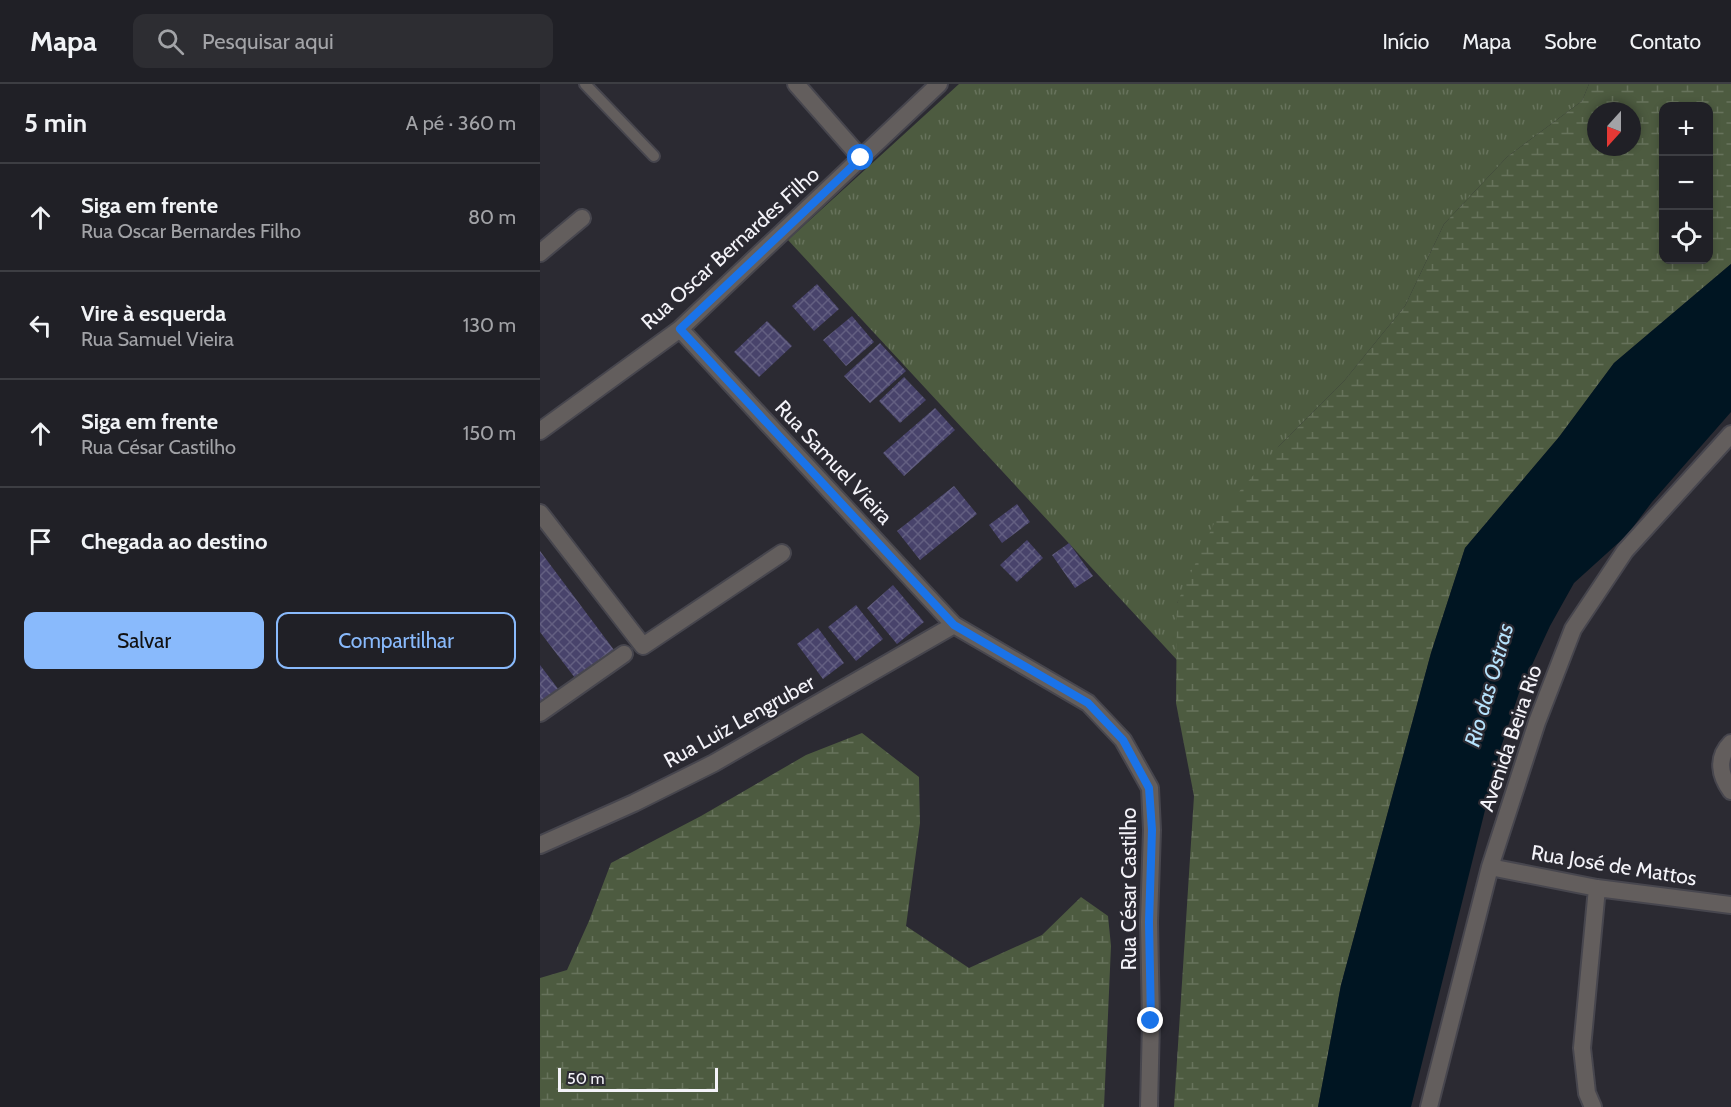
<!DOCTYPE html>
<html lang="pt">
<head>
<meta charset="utf-8">
<style>
  :root { --surface:#202026; --page:#2d2d32; --text:#f1f3f6; --muted:#a2a3a7; --line:#3d3e43; --accent:#89bafc }
  body { margin:0; font-family:Cabin,sans-serif; background:var(--page); color:var(--text) }
  .controls { position:absolute; right:18px; top:18px; display:grid; overflow:hidden; border-radius:12px; box-shadow:0 3px 9px #0003 }
  .controls button { width:54px; height:54px; display:grid; place-items:center; padding:0; border:0; border-bottom:2px solid var(--line); background:var(--surface); color:var(--text); font:30px sans-serif }
  .compass { position:absolute; left:1047px; top:18px; width:54px; height:54px; border-radius:50%; background:var(--surface); box-shadow:0 3px 9px #0003; rotate:201deg }
  .scale { position:absolute; left:18px; bottom:15px; width:160px; box-sizing:border-box; padding-left:6px; border:3px solid #f4f3f9; border-top:0; font-size:16px; line-height:21px; white-space:nowrap; color:#f4f3f9; -webkit-text-stroke:4px #2b2a32; paint-order:stroke }
  .stop { position:absolute; width:18px; height:18px; margin:-14px; border:4px solid #1a73e8; border-radius:50%; background:#fff }
  .stop.end { background:#1a73e8; border-color:#fff; box-shadow:0 2px 6px #0008 }
  .list { margin:0; padding:0; list-style:none }
  h2 { display:flex; justify-content:space-between; align-items:center; height:78px; margin:0; padding:0 24px; font-size:26px }
  h2 small { font-size:20px; font-weight:400; color:var(--muted) }
  .list li { display:grid; grid-template-columns:39px 1fr auto; gap:18px; align-items:center; box-sizing:border-box; height:108px; padding:0 24px; border-top:2px solid var(--line) }
  .list b { display:block; font-size:22px; white-space:nowrap }
  .list p { margin:0; font-size:20px; white-space:nowrap; color:var(--muted) }
  .list em { font-size:20px; font-style:normal; color:var(--muted) }
  .actions { display:flex; gap:12px; padding:18px 24px }
  .actions a { flex:1; padding:14px 0; border:2px solid var(--accent); border-radius:12px; text-align:center; font-size:21px; color:var(--accent) }
  .actions .main { background:var(--accent); color:#111 }
  .icon { flex:none; width:33px; height:33px; fill:none; stroke:currentColor; stroke-width:2; stroke-linecap:round; stroke-linejoin:round }
  .map { position:relative; flex:none; width:1191px; height:1023px; overflow:hidden }
  header { display:flex; align-items:center; gap:36px; box-sizing:border-box; height:84px; padding:0 30px; background:var(--surface); border-bottom:2px solid var(--line) }
  header strong { font-size:28px }
  nav { display:flex; gap:33px; margin-inline-start:auto; font-size:21px }
  .search { width:420px; height:54px; background:var(--page); display:flex; align-items:center; gap:15px; box-sizing:border-box; padding:0 21px; border-radius:12px; color:var(--muted); font-size:22px }
  main { display:flex }
  aside { flex:1; background:var(--surface) }
  .map>svg:first-child { display:block }
  .grass { fill:url(#grass-tufts) }
  .wetland { fill:url(#wetland-marsh); fill-rule:evenodd }
  .water { fill:#001522 }
  .building { fill:url(#building-cross-hatch) }
  .lines { fill:none; stroke-linecap:round; stroke-linejoin:round }
  .service-casing { stroke:#47464e; stroke-width:14 }
  .minor-casing { stroke:#47464e; stroke-width:20 }
  .service { stroke:#635e5d; stroke-width:10 }
  .minor { stroke:#635e5d; stroke-width:16 }
  .route { stroke:#1a73e8; stroke-width:8 }
  .labels { text-anchor:middle; dominant-baseline:central; stroke-width:4.5; stroke-linejoin:round; paint-order:stroke }
  .street-label { font-size:21px; fill:#f4f3f9; stroke:#2b2a32 }
  .water-label { font-size:22px; font-style:italic; fill:#b6e2fc; stroke:#2b2a32 }
</style>
</head>
<body>
<header>
<strong>Mapa</strong>
<div class="search"><svg class="icon" aria-label="search" viewBox="0 0 24 24"><circle cx="10" cy="10" r="6"/><path d="M15 15l6 6"/></svg>Pesquisar aqui</div>
<nav><a>Início</a><a>Mapa</a><a>Sobre</a><a>Contato</a></nav>
</header>
<main>
<aside>
<h2>5 min<small>A pé · 360 m</small></h2>
<ul class="list">
<li><svg class="icon" aria-label="ahead" viewBox="0 0 24 24"><path d="M12 20V5M6 11l6-6 6 6"/></svg><div><b>Siga em frente</b><p>Rua Oscar Bernardes Filho</p></div><em>80 m</em></li>
<li><svg class="icon" aria-label="left" viewBox="0 0 24 24"><path d="M17 20v-9H6M10 6l-5 5 5 5"/></svg><div><b>Vire à esquerda</b><p>Rua Samuel Vieira</p></div><em>130 m</em></li>
<li><svg class="icon" aria-label="ahead" viewBox="0 0 24 24"><path d="M12 20V5M6 11l6-6 6 6"/></svg><div><b>Siga em frente</b><p>Rua César Castilho</p></div><em>150 m</em></li>
<li><svg class="icon" aria-label="arrive" viewBox="0 0 24 24"><path d="M6 21V4h12l-3 4 3 4H6"/></svg><div><b>Chegada ao destino</b></div></li>
</ul>
<div class="actions"><a class="main">Salvar</a><a>Compartilhar</a></div>
</aside>
<div class="map">
<svg width="1191" height="1023" viewBox="0 0 1191 1023">
  <defs>
    <pattern id="grass-tufts" width="24" height="20" patternUnits="userSpaceOnUse" patternTransform="scale(1.5)"><rect width="24" height="20" fill="#4d5b40"/><path d="M3 7l-1-3M5 7V3M7 7l1-3M15 17l-1-3M17 17v-4M19 17l1-3" fill="none" stroke="#67735c"/></pattern>
    <pattern id="wetland-marsh" width="20" height="14" patternUnits="userSpaceOnUse" patternTransform="scale(1.5)"><rect width="20" height="14" fill="#4d5b40"/><path d="M1 5h8M5 5V1M11 12h8M15 12V8" fill="none" stroke="#67735c"/></pattern>
    <pattern id="building-cross-hatch" width="8" height="8" patternUnits="userSpaceOnUse" patternTransform="scale(1.5)"><rect width="8" height="8" fill="#48436b"/><path d="M0 0l8 8M0 8l8-8" fill="none" stroke="#635f81"/></pattern>
  </defs>
  <rect width="100%" height="100%" fill="#2b2a32"/>
  <path class="grass" d="M419,0H1049L1042,17L967,73L904,140L865,222L804,297L739,362L637,519V576L248,156Z"/>
  <path class="wetland" d="M1049,0H1191V180L1074,279L1019,353L925,464L891,569L801,901L778,1023H634L654,712L636,619L637,519L677,433L739,362L804,297L865,222L904,140L967,73L1042,17ZM1124,22H1168V176H1124ZM1056,27H1092V63H1056Z
    M322,649L379,693L380,739L366,842L429,884L502,851L541,813L568,832L571,862L564,1023H0V894L27,886L49,837L71,779L161,732L266,671Z"/>
  <path class="water" d="M1191,180V328L1112,418L1087,451L1034,499L1010,542L979,609L960,666L871,1023H778L801,901L891,569L925,464L1019,353L1074,279Z"/>
  <path class="building" d="M277,200L299,225L274,247L252,222Z
    M312,232L334,258L306,282L283,256Z
    M227,237L252,262L219,293L194,268Z
    M340,259L366,287L330,319L304,292Z
    M364,293L386,316L360,339L339,317Z
    M395,324L415,346L364,392L343,369Z
    M414,402L437,430L380,476L357,447Z
    M477,420L490,438L462,459L449,441Z
    M487,456L503,474L477,498L460,481Z
    M529,459L553,492L535,504L512,471Z
    M0,467L74,566L35,594L0,548Z
    M353,501L384,538L357,560L327,524Z
    M316,521L343,555L316,577L288,543Z
    M278,544L304,579L283,595L257,560Z
    M0,581L22,610L0,626Z"/>
  <g class="lines">
    <g class="service-casing">
      <path id="service" d="M45,0L114,72"/>
    </g>
    <g class="minor-casing">
      <path id="minor" d="M256,0L321,74
        M0,169L42,134
        M140,245L414,541L548,619L583,656L610,704L612,746L609,838L611,937L609,1023
        M0,347L140,245L399,0
        M0,429L103,562L242,469
        M0,629L84,570
        M1191,659C1176,674 1180,692 1191,707
        M0,761L94,719L174,679L414,541
        M950,783L1057,804L1191,821
        M889,1023L950,783L997,638L1033,545L1085,467L1191,350
        M1053,1023L1047,1009L1042,964L1057,804"/>
    </g>
    <use href="#service" class="service"/>
    <use href="#minor" class="minor"/>
  </g>
  <g class="lines">
    <path class="route" d="M321,74L140,245L414,541L548,619L583,656L609,704L612,746L609,838L611,937"/>
  </g>
  <g class="labels">
    <g class="street-label">
      <text transform="translate(190 164) rotate(-42)">Rua Oscar Bernardes Filho</text>
      <text transform="translate(294 378) rotate(47)">Rua Samuel Vieira</text>
      <text transform="translate(199 637) rotate(-29)">Rua Luiz Lengruber</text>
      <text transform="translate(970 654) rotate(-71)">Avenida Beira Rio</text>
      <text transform="translate(1074 781) rotate(9)">Rua José de Mattos</text>
      <text transform="translate(588 805) rotate(-90)">Rua César Castilho</text>
    </g>
    <g class="water-label">
      <text transform="translate(949 601) rotate(-74)">Rio das Ostras</text>
    </g>
  </g>
</svg>
<div class="controls">
<button>+</button>
<button>−</button>
<button><svg class="icon" aria-label="locate" viewBox="0 0 24 24"><circle cx="12" cy="12" r="6"/><path d="M12 2v4M12 18v4M2 12h4M18 12h4"/></svg></button>
</div>
<svg class="compass" viewBox="-18 -18 36 36"><path d="M0-13l5 13h-10z" fill="#e53935"/><path d="M0 13l5-13h-10z" fill="#a2a3a7"/></svg>
<div class="scale">50 m</div>
<div class="stop" style="left:321px;top:74px"></div>
<div class="stop end" style="left:611px;top:937px"></div>
</div>
</main>
</body>
</html>
